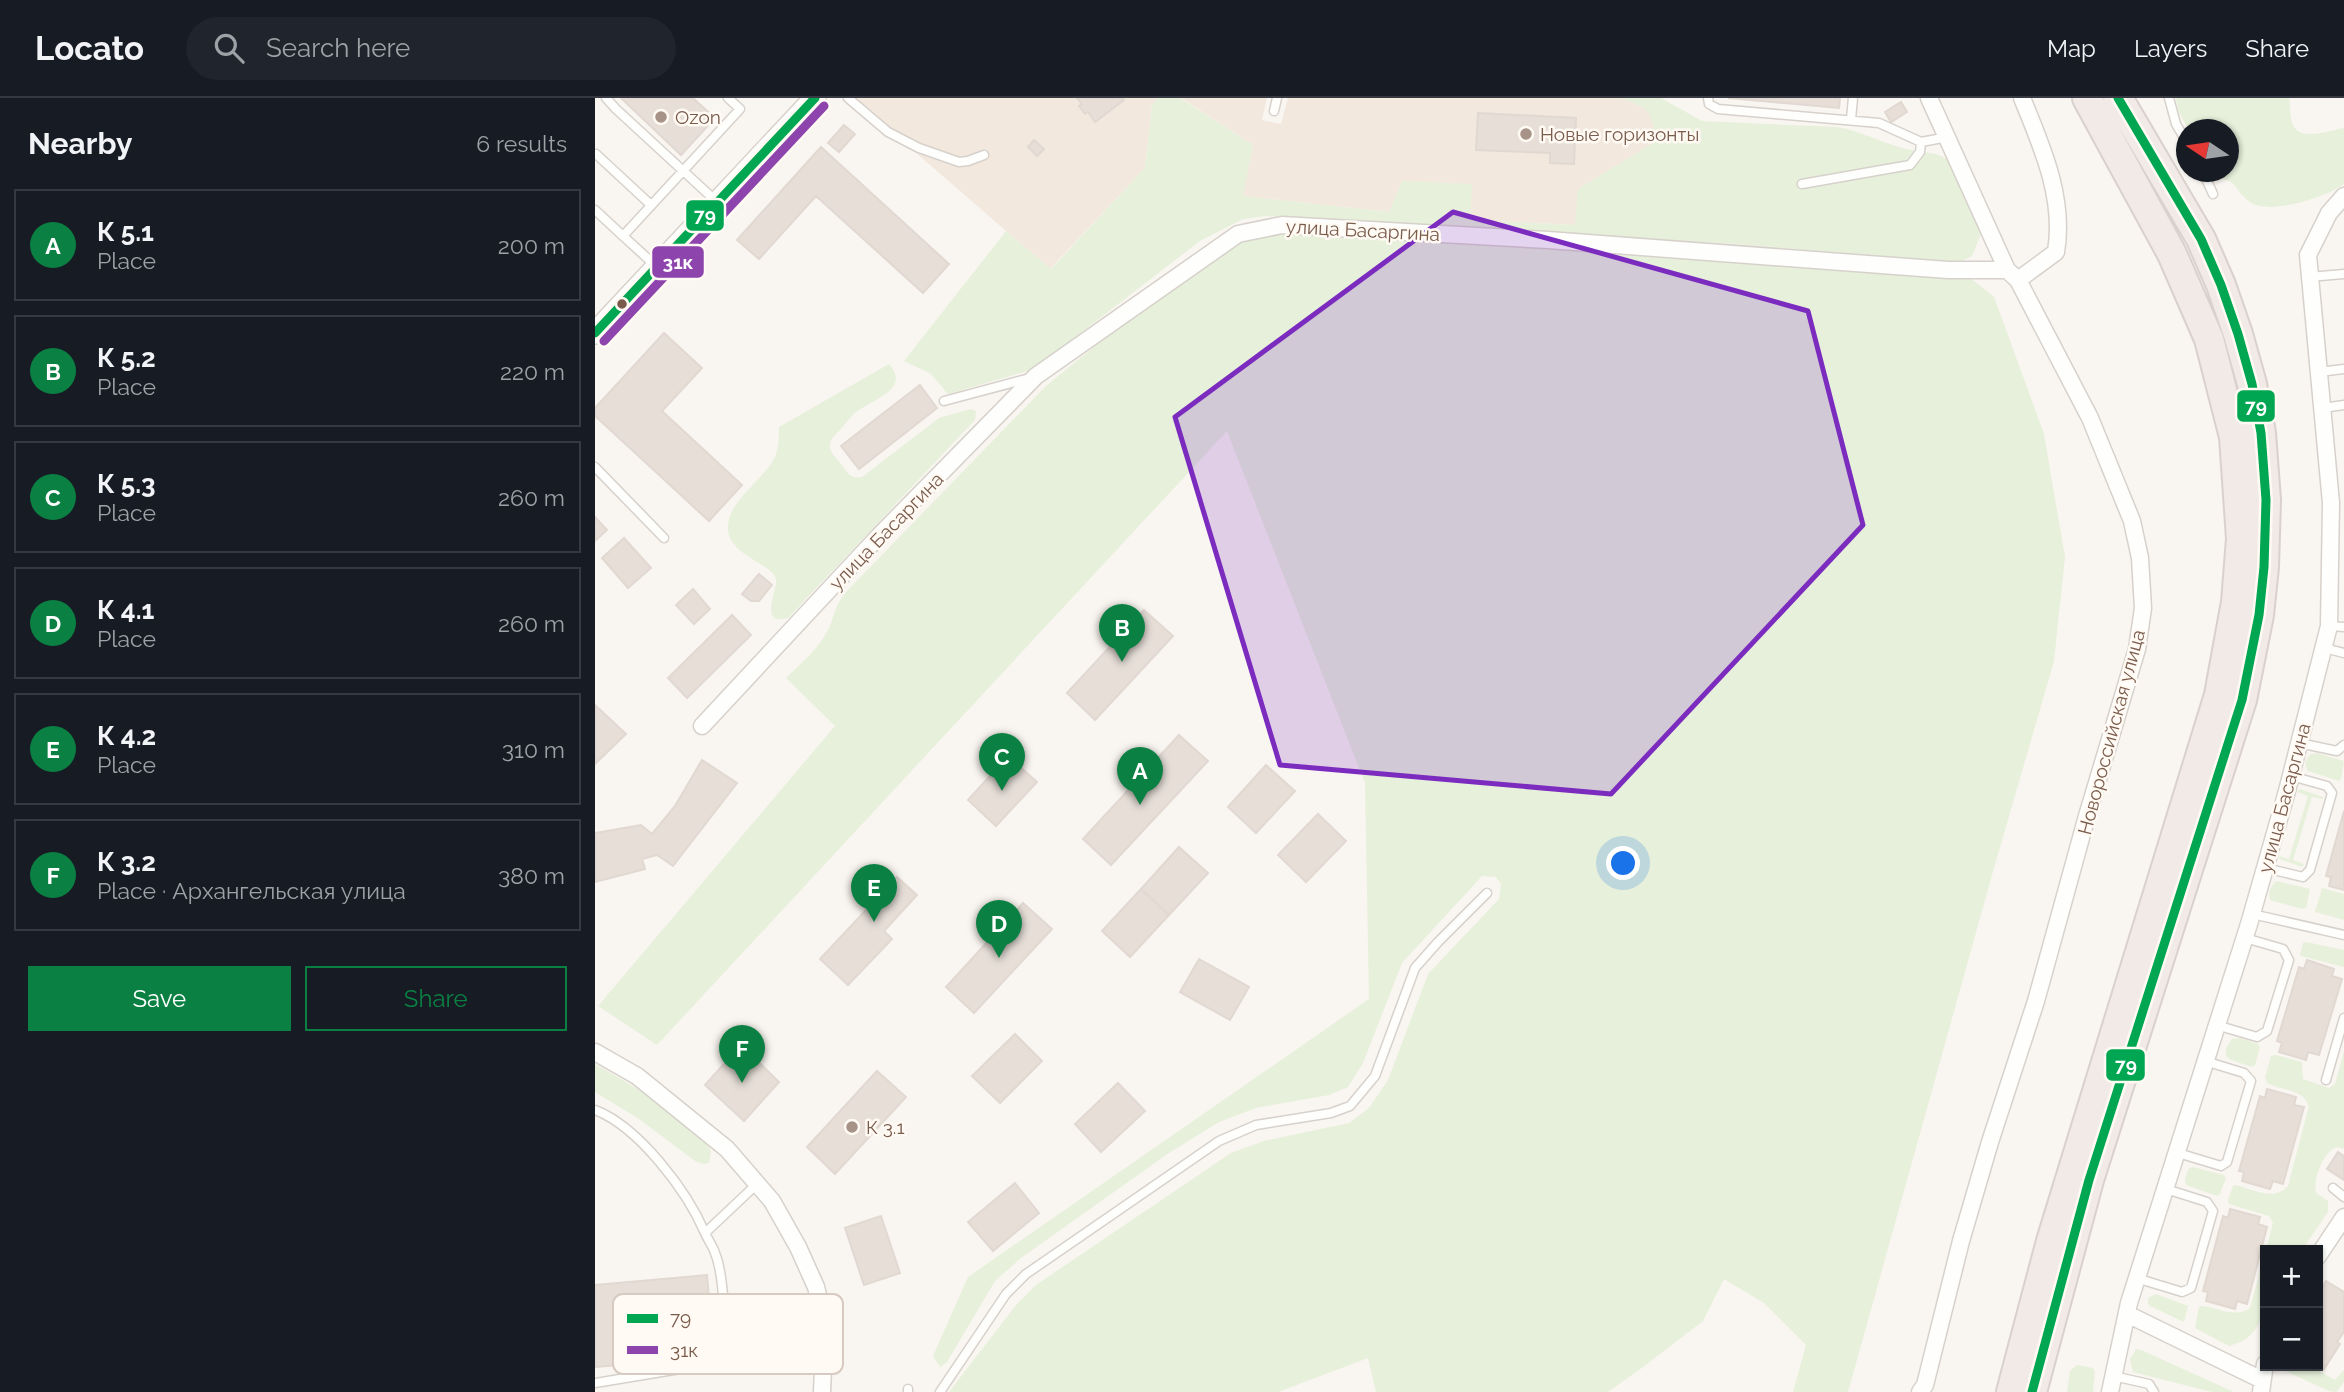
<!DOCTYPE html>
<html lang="en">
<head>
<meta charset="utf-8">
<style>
  :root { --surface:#171b24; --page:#20242c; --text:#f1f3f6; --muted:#9ea1a6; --line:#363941; --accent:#0b8043 }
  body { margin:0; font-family:Raleway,sans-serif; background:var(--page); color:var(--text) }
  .controls { position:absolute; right:21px; bottom:21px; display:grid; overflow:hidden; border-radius:0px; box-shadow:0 2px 5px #0004 }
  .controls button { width:63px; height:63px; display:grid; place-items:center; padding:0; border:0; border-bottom:2px solid var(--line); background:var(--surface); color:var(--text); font:35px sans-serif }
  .compass { position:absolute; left:1581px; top:21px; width:63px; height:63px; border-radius:50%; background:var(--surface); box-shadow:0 2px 5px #0004; rotate:283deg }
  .you { position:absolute; left:1029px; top:766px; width:24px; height:24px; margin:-18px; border:5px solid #fff; border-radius:50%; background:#1a73e8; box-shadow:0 0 0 10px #1a73e833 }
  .badge { display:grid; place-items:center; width:46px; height:46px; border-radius:50%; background:var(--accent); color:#fff; font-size:23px; font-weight:700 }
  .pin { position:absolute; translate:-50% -58px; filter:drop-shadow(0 2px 4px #0008) }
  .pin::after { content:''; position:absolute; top:37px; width:24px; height:21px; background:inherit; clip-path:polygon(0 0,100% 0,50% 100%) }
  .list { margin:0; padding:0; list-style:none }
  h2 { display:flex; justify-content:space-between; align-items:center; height:91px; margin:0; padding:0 28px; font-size:30px }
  h2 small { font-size:23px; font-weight:400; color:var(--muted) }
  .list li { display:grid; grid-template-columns:46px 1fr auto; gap:21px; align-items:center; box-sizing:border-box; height:112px; margin:0 14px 14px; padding:0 14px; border:2px solid var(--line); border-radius:0px }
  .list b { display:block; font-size:26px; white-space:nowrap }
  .list p { margin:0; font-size:23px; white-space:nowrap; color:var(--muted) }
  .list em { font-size:23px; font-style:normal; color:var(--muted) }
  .actions { display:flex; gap:14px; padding:21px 28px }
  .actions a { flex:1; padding:16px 0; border:2px solid var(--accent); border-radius:0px; text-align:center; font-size:24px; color:var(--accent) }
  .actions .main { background:var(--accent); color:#fff }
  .icon { flex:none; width:38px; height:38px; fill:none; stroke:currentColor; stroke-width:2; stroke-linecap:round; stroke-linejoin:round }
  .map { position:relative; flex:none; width:1749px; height:1294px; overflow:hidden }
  header { display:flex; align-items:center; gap:42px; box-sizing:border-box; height:98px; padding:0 35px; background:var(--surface); border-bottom:2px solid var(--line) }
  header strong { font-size:33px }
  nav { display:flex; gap:38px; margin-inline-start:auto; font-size:24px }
  .search { width:490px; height:63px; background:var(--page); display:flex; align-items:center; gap:18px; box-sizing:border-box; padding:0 24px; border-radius:38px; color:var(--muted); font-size:26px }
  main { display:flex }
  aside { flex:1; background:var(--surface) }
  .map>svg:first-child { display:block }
  .residential { fill:#f2e8de }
  .green { fill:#e7f0db }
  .building { fill:#e6ded7; stroke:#e2d8d2; stroke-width:2 }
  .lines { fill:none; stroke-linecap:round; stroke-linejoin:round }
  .lane-casing { stroke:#d7d1cb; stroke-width:11 }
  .street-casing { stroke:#d7d1cb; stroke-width:19 }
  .secondary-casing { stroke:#d9d2cb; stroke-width:24 }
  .highway-casing { stroke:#dad1cc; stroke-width:32 }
  .lane { stroke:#fefefd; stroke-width:8 }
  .street { stroke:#fefefd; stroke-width:16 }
  .secondary { stroke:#fefefd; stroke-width:21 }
  .highway { stroke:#f2eae7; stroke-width:28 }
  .bus-1-casing { stroke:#fffaf3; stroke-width:14 }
  .bus-2-casing { stroke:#fffaf3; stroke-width:14 }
  .bus-1 { stroke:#00a651; stroke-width:9 }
  .bus-2 { stroke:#8e44ad; stroke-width:9 }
  .marked { fill:#7b2cbf; fill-opacity:0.2; stroke:#7b2cbf; stroke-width:5; stroke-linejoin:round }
  .poi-dot { fill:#a69286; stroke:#fffaf3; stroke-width:2.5 }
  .bus-dot { fill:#7a5c4d; stroke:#fffaf3; stroke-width:2.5 }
  .labels { text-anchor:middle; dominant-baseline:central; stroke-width:5; stroke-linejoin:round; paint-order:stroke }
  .poi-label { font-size:19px; fill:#7a5c4d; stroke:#fffaf3; text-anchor:start }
  .street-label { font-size:19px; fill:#7a5c4d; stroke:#fffaf3 }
  .key { fill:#fffaf3; stroke:#d7cbc1; stroke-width:2 }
  .key-label { font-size:19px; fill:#7a5c4d }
  .line-badge { stroke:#fffaf3; stroke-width:2.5 }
  .badge-label { font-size:19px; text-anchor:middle; font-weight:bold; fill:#fff }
</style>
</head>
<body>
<header>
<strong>Locato</strong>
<div class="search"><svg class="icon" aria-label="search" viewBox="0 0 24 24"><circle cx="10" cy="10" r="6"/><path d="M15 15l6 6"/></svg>Search here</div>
<nav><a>Map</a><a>Layers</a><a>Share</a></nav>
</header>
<main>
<aside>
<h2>Nearby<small>6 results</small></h2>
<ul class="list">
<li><span class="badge">A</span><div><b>К 5.1</b><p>Place</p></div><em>200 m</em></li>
<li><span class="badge">B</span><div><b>К 5.2</b><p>Place</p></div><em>220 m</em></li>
<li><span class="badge">C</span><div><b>К 5.3</b><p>Place</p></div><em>260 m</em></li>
<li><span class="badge">D</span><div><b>К 4.1</b><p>Place</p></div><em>260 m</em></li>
<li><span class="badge">E</span><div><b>К 4.2</b><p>Place</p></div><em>310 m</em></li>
<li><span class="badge">F</span><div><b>К 3.2</b><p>Place · Архангельская улица</p></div><em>380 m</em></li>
</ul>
<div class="actions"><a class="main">Save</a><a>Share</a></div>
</aside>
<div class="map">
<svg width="1749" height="1294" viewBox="0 0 1749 1294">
  <rect width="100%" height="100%" fill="#f9f5f0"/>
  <path class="residential" d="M262,0H563L557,8L550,70L455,171L260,2Z
    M586,0H672L667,22L686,26L693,0H1027L1048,8L1055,14L1063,42L984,91L981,127L874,122L877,86L795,114L647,98L658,47Z"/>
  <path class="green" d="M563,0H585L658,47L648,98L794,114L807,83L877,86L875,122L980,127L983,91L1063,42C1053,10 1057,13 1027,0H1066L1107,23L1242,29C1266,33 1287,45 1311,51C1328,55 1344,53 1357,65L1382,117L1386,136L1377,158L1367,163L1354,164L1142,146L670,118L648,121L605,143L439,271L353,296L336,276L309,263L411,133L456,171L550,70L557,8Z
    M1581,0H1694C1696,9 1694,21 1699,29C1708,43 1736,32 1749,30V86C1732,99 1673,118 1655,104C1638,92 1645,82 1620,80L1616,74H1633V32L1593,31L1583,12Z
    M681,131L1364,171L1399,199L1449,336L1470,459L1459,563L1397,777L1253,1294H1198L1211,1247L1169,1205L1129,1181L1108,1223L1044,1272L1013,1294H781L773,1260L683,1294H354L421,1207L441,1187L636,1055L669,1043L754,1025L774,1010L793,982L833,876L904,801L906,786L901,779L887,778L807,865L768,965L753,989L734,997L661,1010L624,1024L571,1057L426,1160L400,1183L352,1264L345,1269L338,1258L373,1179L774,901L770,685L632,333L62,947L3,908L240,628L191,580C207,564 224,551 234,530C241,514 239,510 250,495L451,288L597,169L646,142Z
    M294,266C317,291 277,302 261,314C254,320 249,328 243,334C239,338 235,342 235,348C235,355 242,361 246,366C252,375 256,381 267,379L344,320L376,311L381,313L380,322L193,520C166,528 179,498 181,486C186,466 131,460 133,428C134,402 168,382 179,361C184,351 184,340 184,329Z
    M1722,655L1749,663L1746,681L1744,683L1713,673C1709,666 1710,661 1716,656Z
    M1705,691L1728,699V701L1717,699L1698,762L1709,766L1707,769L1682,760L1683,758L1694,761L1713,698L1702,694Z
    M1682,783L1715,791L1711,810L1707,811L1675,802C1673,794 1676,787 1682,783Z
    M1727,790L1749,796V822L1720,814Z
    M1711,844L1749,852V869L1706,858L1705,856L1708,845Z
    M1645,940L1663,946L1665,949L1660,967L1657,969L1636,962L1631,958V950L1637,941Z
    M1749,953V1051L1742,1049C1728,1054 1718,1080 1721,1095L1733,1103V1114L1707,1152H1671L1678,1125L1674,1118L1634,1106L1633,1102L1638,1088L1640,1087C1658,1091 1679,1104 1693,1088L1714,1008C1707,990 1687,993 1672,985L1670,979L1676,958L1681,957L1707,964L1708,981L1734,990L1740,986Z
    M0,966C32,985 100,1020 116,1053L114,1065L109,1066L100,1063L44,1021L0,994Z
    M1598,1069L1629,1077L1631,1080L1625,1096L1622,1098L1591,1087L1590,1082L1593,1071Z
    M1670,1156C1670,1192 1678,1237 1634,1248L1600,1230L1604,1209L1606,1208C1622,1209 1641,1221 1655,1210Z
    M1561,1196L1593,1208L1589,1224L1555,1208L1553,1206V1200Z
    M1541,1251L1546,1252L1639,1294H1617L1538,1274L1535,1261Z
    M1482,1267L1498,1270L1500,1274L1498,1294H1472L1475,1273Z
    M1686,1268H1716L1740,1282L1749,1272V1284L1741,1294L1734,1293L1688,1272Z"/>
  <path class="building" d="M26,0H98L120,20L86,57Z
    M482,0H528L529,2L500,24L493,14L490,16L484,8L487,6Z
    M1133,0H1245L1244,10Z
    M1306,4L1312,14L1296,24L1290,14Z
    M883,15L981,20L979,66L955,65V55L881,52Z
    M249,27L260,36L244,54L233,45Z
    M439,42L449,51L442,58L433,49Z
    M226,49L354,166L328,195L221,98L164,161L142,142Z
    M69,235L107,270L67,313L147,387L114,423L0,318V310Z
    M325,287L342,310L264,371L246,348Z
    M0,419L12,432L0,443Z
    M29,440L56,470L33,490L7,460Z
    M164,476L177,487L164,503H156L147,496Z
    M98,491L115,511L99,526L81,507Z
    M549,512L578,538L500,622L472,595Z
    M137,517L156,537L92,600L73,580Z
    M0,607L31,636L0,666Z
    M584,637L613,663L516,767L488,741Z
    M413,658L442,684L401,728L373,702Z
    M107,662L142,685L78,768L62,757L47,761L50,771L0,784V735L46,727L57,736L80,708Z
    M671,667L700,693L661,735L633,709Z
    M1749,713V792L1734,788L1736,779L1731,778Z
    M723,716L751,743L711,784L683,757Z
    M584,749L613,775L574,817L546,791Z
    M302,779L322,797L289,833L297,841L253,887L225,861Z
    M546,791L574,817L535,859L507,833Z
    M428,805L457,831L379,915L351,889Z
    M604,861L654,889L635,922L585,894Z
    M1712,862L1739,871L1737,878L1747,881L1724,957L1713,954L1711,962L1684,954L1687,945L1682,943L1704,869L1709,871Z
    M420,936L447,963L405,1005L377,978Z
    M146,947L184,984L149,1023L110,987Z
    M282,973L311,999L240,1076L212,1049Z
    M523,985L550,1013L506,1054L480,1026Z
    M1672,991L1701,999L1699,1007L1709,1009L1688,1086L1678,1083L1675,1091L1647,1083L1649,1074L1644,1073L1665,998L1670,1000Z
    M1743,1054L1749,1058V1082L1732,1071Z
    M420,1085L444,1115L398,1153L373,1124Z
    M1635,1111L1665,1119L1663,1126L1672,1129L1652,1206L1642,1203L1640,1211L1611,1203L1613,1194L1608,1193L1628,1118L1633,1120Z
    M286,1118L305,1175L269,1187L250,1130Z
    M112,1177L119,1259L0,1269V1187Z
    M1731,1183L1749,1194V1234L1742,1244L1745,1246L1729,1271L1723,1267V1196Z"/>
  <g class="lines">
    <g class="lane-casing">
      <path id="lane" d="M11,0L21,11L122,104
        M253,0L293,34L324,50L364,64L373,63L389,57
        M1113,0L1114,6L1123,11L1284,25L1326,44L1353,39
        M1574,0L1581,26L1591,43
        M679,13L682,0
        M1256,21L1258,0
        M1,56L56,107
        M1608,74L1618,96
        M1207,86L1315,67L1325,54L1326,44
        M0,112L28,138
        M62,169L28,138L145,11L133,0
        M1714,179L1749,176
        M1724,274L1749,271
        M349,303L435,280
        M1728,310L1749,307
        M0,369L69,440
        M1734,528L1749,529
        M1729,550L1749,555
        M1704,645L1742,653L1749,647
        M1670,770L1708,779L1715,772L1737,695L1732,688L1696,678
        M1657,816L1749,837
        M1621,927L1662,939L1672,933L1694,862L1688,851L1650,840
        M1731,982L1749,920
        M0,1012C44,1029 92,1093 110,1135
        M1583,1055L1626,1068L1632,1064L1656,983L1649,975L1610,963
        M1738,1090L1749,1099
        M1541,1180L1587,1194L1596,1190L1618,1113L1612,1104L1571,1091
        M1518,1278L1554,1286L1559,1294
        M0,1285L115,1266L127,1261C132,1238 129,1177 120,1155C118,1148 113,1142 110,1135L163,1085
        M313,1294V1291
        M345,1294L411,1196L431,1176L624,1043L661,1027L736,1015L755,1008L780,978L820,870L843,844L892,795"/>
    </g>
    <g class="street-casing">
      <path id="street" d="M1423,182L1461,154C1470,100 1447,49 1427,0
        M107,628L284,438L441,278L643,136L687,127L953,142L1353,172H1412
        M0,954L42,978L132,1051L177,1103L203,1149L221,1189L230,1225L227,1294
        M1723,1158L1749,1119
        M1532,1216L1667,1282
        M1325,1294L1330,1287L1366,1143L1395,1044L1441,903L1492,718L1542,551L1548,510L1545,460L1537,423L1495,320L1423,182L1412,172L1334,0
        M1515,1294L1534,1205L1654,826L1692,693L1734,528L1736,405L1713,157L1734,115L1749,98
        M1666,1294L1670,1266"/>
    </g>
    <g class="secondary-casing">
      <path id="secondary" d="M0,235L220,0"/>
    </g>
    <g class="highway-casing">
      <path id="highway" d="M1416,1294L1456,1143L1624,597L1641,504L1646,441L1639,339L1614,241L1577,156L1492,0
        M1437,1294L1494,1082L1647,602L1664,517L1669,469L1671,402L1666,335L1657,286L1643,236L1626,187L1606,141L1523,0"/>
    </g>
    <use href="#lane" class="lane"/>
    <use href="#street" class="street"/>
    <use href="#secondary" class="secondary"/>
    <use href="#highway" class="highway"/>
    <g class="bus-1-casing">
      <path id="bus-1" d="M0,235L220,0
        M1437,1294L1494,1082L1647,602L1664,517L1669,469L1671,402L1666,335L1657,286L1643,236L1626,187L1606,141L1523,0"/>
    </g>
    <g class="bus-2-casing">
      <path id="bus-2" d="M9,243L229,8"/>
    </g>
    <use href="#bus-1" class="bus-1"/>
    <use href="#bus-2" class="bus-2"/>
  </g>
  <path class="marked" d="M858,114L1213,213L1268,427L1016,696L685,667L580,319Z"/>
  <g class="poi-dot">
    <circle cx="66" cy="19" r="7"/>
    <circle cx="931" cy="36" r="7"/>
    <circle cx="257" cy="1029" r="7"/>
  </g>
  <circle class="bus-dot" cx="27" cy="206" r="6"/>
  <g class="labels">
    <g class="poi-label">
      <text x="80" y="19">Ozon</text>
      <text x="945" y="36">Новые горизонты</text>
      <text x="271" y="1029">К 3.1</text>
    </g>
    <g class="street-label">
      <text transform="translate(768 132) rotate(3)">улица Басаргина</text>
      <text transform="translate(291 433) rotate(-46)">улица Басаргина</text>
      <text transform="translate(1516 634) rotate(-75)">Новороссийская улица</text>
      <text transform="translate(1689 700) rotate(-75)">улица Басаргина</text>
    </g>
  </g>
  <rect x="18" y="1196" width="230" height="80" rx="10" class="key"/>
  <rect x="32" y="1216" width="31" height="9" fill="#00a651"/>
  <rect x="32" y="1248" width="31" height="8" fill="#8e44ad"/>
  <g class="key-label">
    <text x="75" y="1227">79</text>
    <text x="75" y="1259">31к</text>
  </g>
  <g class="line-badge">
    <rect x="90" y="101" width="40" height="33" rx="7" fill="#00a651"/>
    <rect x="56" y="147" width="54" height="34" rx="7" fill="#8e44ad"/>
    <rect x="1641" y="291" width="40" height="34" rx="7" fill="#00a651"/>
    <rect x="1510" y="950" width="41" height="34" rx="7" fill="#00a651"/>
  </g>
  <g class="badge-label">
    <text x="110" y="124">79</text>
    <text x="83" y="171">31к</text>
    <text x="1661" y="315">79</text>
    <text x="1531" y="974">79</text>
  </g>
</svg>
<div class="controls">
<button>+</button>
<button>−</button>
</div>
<svg class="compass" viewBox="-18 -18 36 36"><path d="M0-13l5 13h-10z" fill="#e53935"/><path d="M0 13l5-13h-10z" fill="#9ea1a6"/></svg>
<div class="you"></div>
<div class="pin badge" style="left:545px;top:707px">A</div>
<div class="pin badge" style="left:527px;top:564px">B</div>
<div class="pin badge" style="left:407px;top:693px">C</div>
<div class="pin badge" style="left:404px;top:860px">D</div>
<div class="pin badge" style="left:279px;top:824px">E</div>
<div class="pin badge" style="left:147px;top:985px">F</div>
</div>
</main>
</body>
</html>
